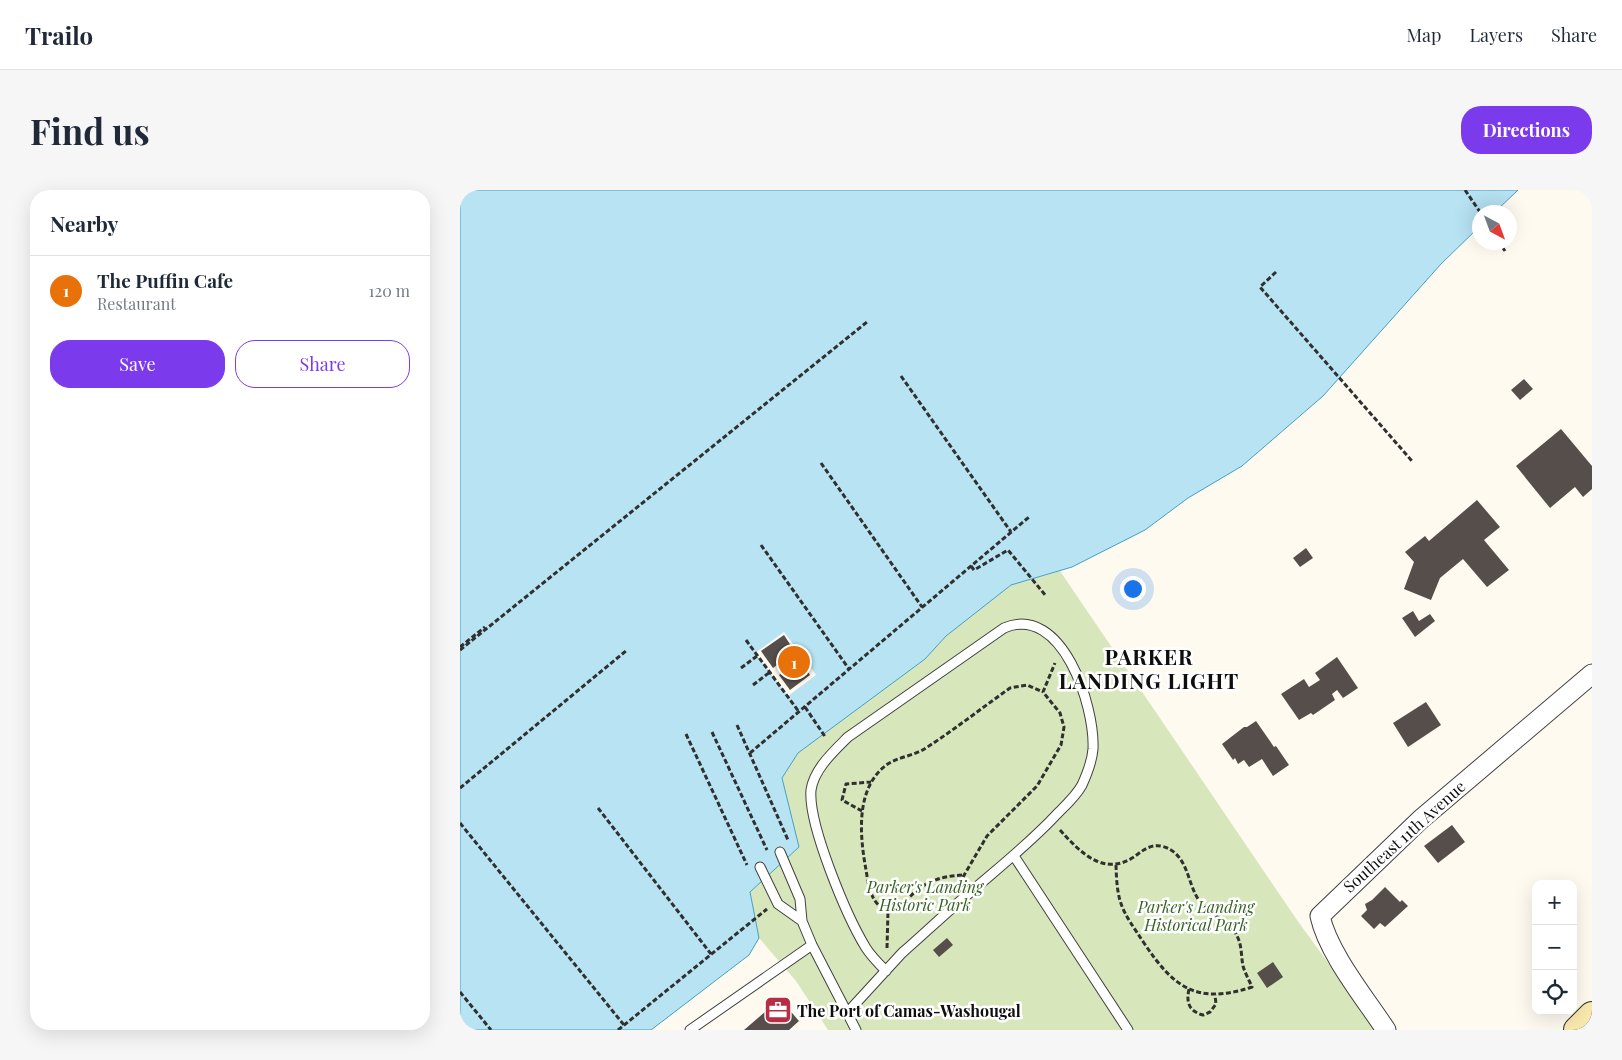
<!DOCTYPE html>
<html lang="en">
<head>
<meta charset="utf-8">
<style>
  :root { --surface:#fff; --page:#f6f6f7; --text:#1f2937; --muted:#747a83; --line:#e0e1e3; --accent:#7c3aed }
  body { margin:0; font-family:"Playfair Display",serif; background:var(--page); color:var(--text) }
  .controls { position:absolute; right:15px; bottom:15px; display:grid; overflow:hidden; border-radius:10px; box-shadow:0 5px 20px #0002 }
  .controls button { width:45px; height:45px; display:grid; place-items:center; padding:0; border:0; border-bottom:1px solid var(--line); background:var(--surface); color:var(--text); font:25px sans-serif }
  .compass { position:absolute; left:1012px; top:15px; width:45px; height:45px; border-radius:50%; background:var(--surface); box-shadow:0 5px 20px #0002; rotate:139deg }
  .you { position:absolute; left:672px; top:398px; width:18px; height:18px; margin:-12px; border:4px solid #fff; border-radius:50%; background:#1a73e8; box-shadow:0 0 0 8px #1a73e833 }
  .badge { display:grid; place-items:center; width:32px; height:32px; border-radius:50%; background:var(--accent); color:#fff; font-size:16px; font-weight:700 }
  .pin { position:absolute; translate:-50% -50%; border:2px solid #fff; box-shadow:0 1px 5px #0006 }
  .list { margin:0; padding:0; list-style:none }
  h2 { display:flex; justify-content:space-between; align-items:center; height:65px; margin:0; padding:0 20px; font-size:21px }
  h2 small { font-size:16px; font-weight:400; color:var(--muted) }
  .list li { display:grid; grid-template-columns:32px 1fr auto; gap:15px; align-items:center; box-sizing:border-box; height:70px; padding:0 20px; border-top:1px solid var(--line) }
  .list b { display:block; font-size:19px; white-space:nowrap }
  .list p { margin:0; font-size:16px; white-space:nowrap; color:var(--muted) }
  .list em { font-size:16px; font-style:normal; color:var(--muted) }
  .actions { display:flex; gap:10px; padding:15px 20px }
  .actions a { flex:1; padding:11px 0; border:1px solid var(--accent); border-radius:20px; text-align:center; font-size:18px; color:var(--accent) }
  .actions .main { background:var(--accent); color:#fff }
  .icon { flex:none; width:28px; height:28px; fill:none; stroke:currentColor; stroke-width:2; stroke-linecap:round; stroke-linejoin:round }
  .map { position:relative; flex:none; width:1132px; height:840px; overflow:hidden; border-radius:20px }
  header { display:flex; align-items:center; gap:30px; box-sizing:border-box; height:70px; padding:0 25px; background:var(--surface); border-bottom:1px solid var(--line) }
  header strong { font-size:24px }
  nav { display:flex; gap:28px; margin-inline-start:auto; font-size:18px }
  .intro { display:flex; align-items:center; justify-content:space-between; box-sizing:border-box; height:120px; padding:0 30px }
  h1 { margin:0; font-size:35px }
  .button { padding:12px 22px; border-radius:20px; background:var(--accent); color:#fff; font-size:18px; font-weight:700 }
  main { display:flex; gap:30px; padding:0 30px }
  aside { flex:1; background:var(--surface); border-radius:20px; box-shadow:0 5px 20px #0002 }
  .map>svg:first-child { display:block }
  .green { fill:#d7e7bb }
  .water { fill:#b7e3f3; stroke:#42a0c6 }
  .pier { fill:#fefaf0 }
  .building { fill:#564e4b }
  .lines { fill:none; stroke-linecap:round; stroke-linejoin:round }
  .service-casing { stroke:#414141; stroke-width:11 }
  .minor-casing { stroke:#414141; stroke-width:21 }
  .secondary-casing { stroke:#303030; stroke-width:28 }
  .path { stroke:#303030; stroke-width:3; stroke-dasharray:5 2.5; stroke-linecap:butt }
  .service { stroke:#fff; stroke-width:9 }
  .minor { stroke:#fff; stroke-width:19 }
  .secondary { stroke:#fae9ae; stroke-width:26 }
  .labels { text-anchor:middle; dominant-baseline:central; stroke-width:5; stroke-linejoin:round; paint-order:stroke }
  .street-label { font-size:16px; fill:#0e0e0e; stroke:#fff }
  .park-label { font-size:16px; font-style:italic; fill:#366222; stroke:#fff }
  .poi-label { font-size:16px; font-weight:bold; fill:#0e0e0e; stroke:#fff; text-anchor:start }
  .district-label { font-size:21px; font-weight:bold; letter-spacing:1px; fill:#0e0e0e; stroke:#fff }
</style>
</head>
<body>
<header>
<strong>Trailo</strong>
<nav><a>Map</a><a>Layers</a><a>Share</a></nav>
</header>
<div class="intro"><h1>Find us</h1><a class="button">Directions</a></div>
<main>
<aside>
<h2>Nearby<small></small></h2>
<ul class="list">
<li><span class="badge" style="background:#e8710a">1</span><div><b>The Puffin Cafe</b><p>Restaurant</p></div><em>120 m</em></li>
</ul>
<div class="actions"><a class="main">Save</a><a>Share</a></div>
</aside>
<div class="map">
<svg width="1132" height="840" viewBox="0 0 1132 840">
  <rect width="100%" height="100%" fill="#fefaf0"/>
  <path class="green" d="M600,381L837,730L917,840H368L336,791L299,748L290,702L339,657L322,588L338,563L465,469L486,446L551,395Z"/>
  <path class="water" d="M0,0H1058L1035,22H1019V37L981,74L863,206L782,276L728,308L685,340L612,377L551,395L486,446L465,469L338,563L322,588L339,657L290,702L299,748L289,765L191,840H0Z"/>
  <path class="pier" d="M324,442L356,485L328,506L295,463Z"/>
  <path class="building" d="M1064,189L1073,199L1060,210L1051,200Z
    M1101,239L1132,276V299L1123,307L1115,297L1090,318L1056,276Z
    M1017,310L1040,337L1024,350L1049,380L1027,397L1003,369L980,388L971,410L944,399L954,372L945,362L965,346L969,351Z
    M846,358L853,368L840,377L833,368Z
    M953,421L959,431L970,424L975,431L955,447L942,428Z
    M324,445L350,485L330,500L319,485L330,477L324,470L313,478L301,461Z
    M877,467L898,498L883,508L877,500L872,504L875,510L853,525L851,523L839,530L821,504L844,489L849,497L860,490L855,483Z
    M966,512L981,535L948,557L933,533Z
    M796,531L814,557L816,556L829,575L813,586L802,569L789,577L784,570L778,574L775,568L773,570L762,554L784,537H787Z
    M992,635L1005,652L978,673L964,656Z
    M925,697L940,712L942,710L948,716L925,737L920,733L914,739L901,726L907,720L905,714L912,710Z
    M487,748L493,755L479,767L473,760Z
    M813,772L823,787L807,798L797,783Z
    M320,809L339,831L329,840H284Z"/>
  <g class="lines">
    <g class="service-casing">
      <path id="service" d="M320,662L340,709L342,731L352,755L396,840
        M554,666L668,840
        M300,677L318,714L342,731
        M386,824L442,763C466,742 489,720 513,700C542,675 571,652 597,624C606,615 616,606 622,595C627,584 632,572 633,559C635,516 602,413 544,438L388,547C374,561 354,579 351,600C348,635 387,727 406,758C411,766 419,774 426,781
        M230,840L352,755"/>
    </g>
    <g class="minor-casing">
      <path id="minor" d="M926,840C905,808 868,763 860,726L960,630L1132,484"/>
    </g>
    <g class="secondary-casing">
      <path id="secondary" d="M1117,840L1132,825"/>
    </g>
    <path class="path" d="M1005,0L1020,22
      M1039,52L1045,61
      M816,82L800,97L952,271
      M441,186L551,342
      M361,273L462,417
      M301,355L389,479
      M511,376L514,380L548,360L586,406
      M286,450L339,522
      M0,457L25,437
      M0,460L407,132
      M281,478L297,466
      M293,495L310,482
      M345,517L366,548
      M277,535L328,650
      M252,542L307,660
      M226,544L287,675
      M290,563L569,327
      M0,598L167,460
      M138,618L251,764
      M402,621L382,610L386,594L411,592
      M0,633L164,835
      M600,640C620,662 643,687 674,667C682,661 690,654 701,656C730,663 726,695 741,713C752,727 771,732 777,746C782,755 781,766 783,776C785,783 789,790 792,797C737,815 714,798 684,753C662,720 657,715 656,675
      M502,685C487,686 472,689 460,698C449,706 443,715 432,722C411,717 409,698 406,680C400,647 395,600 425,576C436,567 454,566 466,558C495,539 522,518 550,498L567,495L583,502
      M503,687L527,646L577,596L601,555L604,537L600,523L583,502L595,473
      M427,758L428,721
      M729,799C726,813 729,821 743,825L750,822L756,814L755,805
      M0,802L31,840
      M158,840L307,719"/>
    <use href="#service" class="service"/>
    <use href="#minor" class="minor"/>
    <use href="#secondary" class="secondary"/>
  </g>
  <defs>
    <g id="office-square" transform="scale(1.4375)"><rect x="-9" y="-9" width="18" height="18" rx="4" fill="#b72d44" stroke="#fff"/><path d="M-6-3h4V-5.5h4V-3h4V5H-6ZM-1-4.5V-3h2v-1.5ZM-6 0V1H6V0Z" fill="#fff"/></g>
  </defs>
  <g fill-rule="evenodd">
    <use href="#office-square" x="318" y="820"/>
  </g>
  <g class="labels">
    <g class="street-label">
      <text transform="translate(944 646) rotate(-42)">Southeast 11th Avenue</text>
    </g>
    <g class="park-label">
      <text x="465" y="696">Parker's Landing<tspan x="465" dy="18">Historic Park</tspan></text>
      <text x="736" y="716">Parker's Landing<tspan x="736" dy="18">Historical Park</tspan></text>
    </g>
    <g class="poi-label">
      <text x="337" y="820">The Port of Camas-Washougal</text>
    </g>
    <g class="district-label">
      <text x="689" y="466">PARKER<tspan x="689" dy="24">LANDING LIGHT</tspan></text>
    </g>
  </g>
</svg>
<div class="controls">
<button>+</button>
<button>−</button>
<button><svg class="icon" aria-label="locate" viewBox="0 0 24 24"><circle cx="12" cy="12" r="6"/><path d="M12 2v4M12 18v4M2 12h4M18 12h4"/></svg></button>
</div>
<svg class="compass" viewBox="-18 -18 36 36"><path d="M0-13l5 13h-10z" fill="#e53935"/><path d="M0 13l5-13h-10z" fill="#747a83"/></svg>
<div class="you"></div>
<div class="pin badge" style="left:334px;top:472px;background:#e8710a">1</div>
</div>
</main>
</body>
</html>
